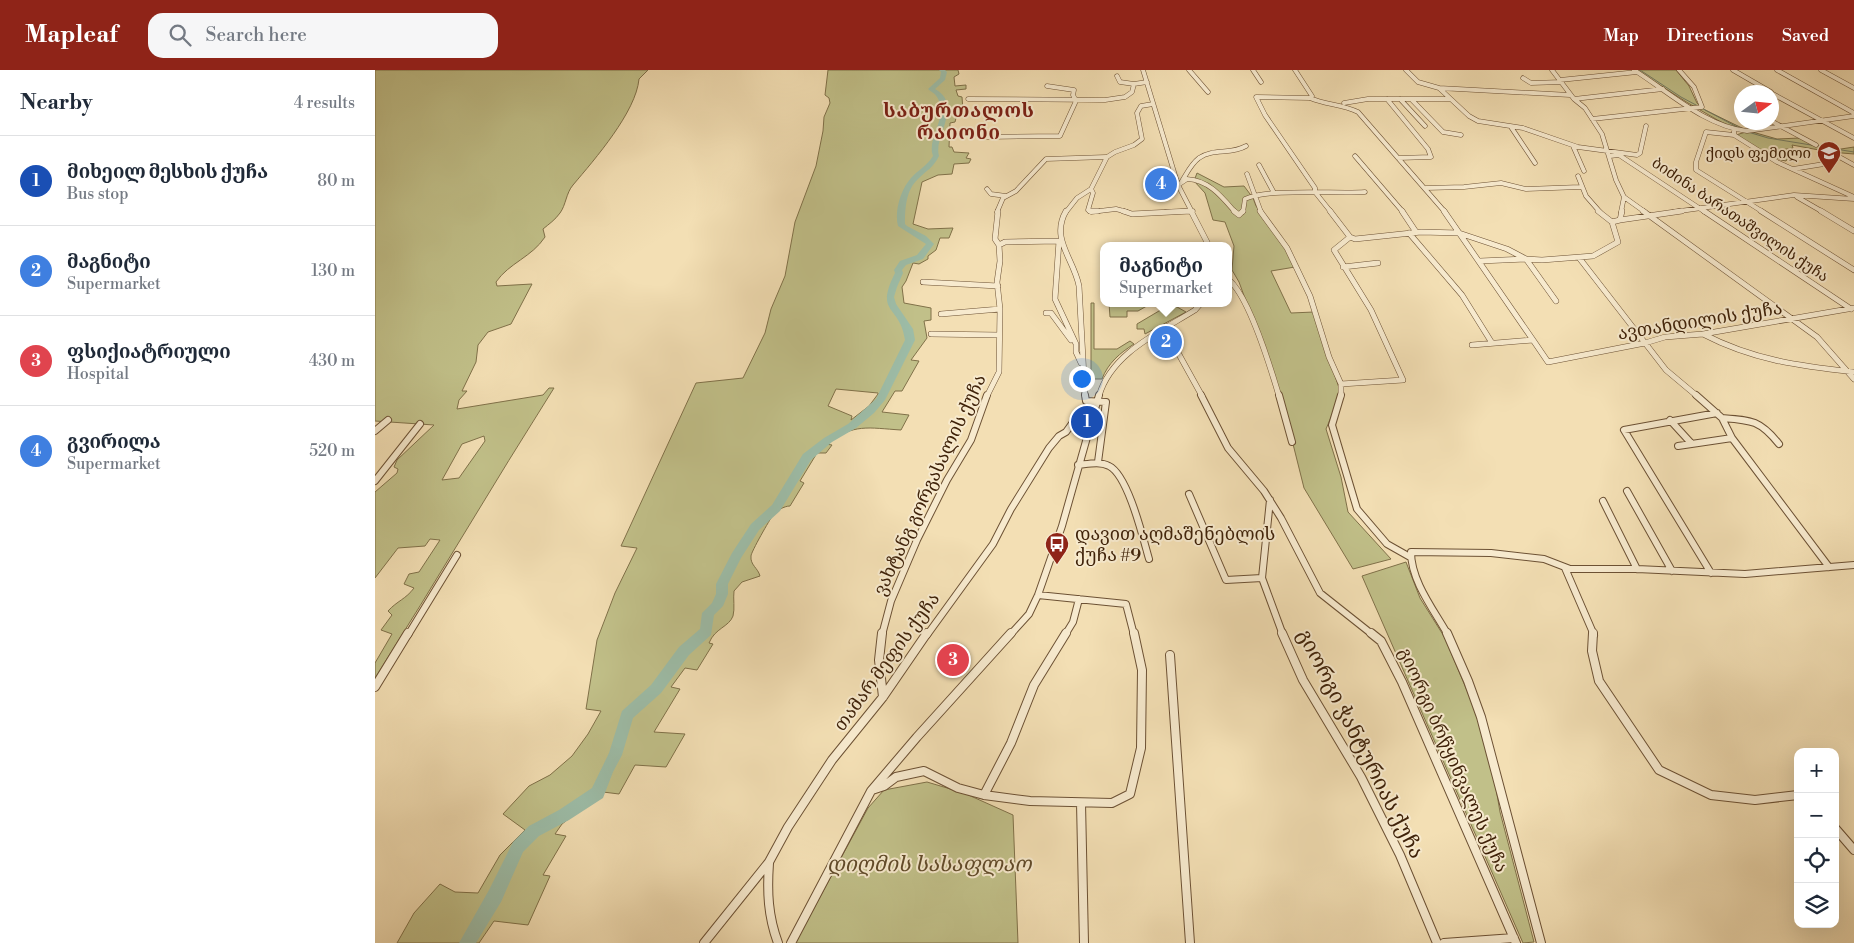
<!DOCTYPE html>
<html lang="en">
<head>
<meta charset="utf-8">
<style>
  :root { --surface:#fff; --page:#f6f6f7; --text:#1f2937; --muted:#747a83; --line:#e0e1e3; --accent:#8f2418 }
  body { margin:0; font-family:"Libre Bodoni","Noto Serif Georgian",serif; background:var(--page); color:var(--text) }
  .controls { position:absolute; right:15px; bottom:15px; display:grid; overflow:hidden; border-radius:10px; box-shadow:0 5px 20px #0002 }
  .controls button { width:45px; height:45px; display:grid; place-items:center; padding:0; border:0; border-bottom:1px solid var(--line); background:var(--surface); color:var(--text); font:25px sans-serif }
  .compass { position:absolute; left:1359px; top:15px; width:45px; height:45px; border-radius:50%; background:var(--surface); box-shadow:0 5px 20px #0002; rotate:75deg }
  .you { position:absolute; left:706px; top:308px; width:18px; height:18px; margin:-12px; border:4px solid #fff; border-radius:50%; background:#1a73e8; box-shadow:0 0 0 8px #1a73e833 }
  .badge { display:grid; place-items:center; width:32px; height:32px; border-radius:50%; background:var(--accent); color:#fff; font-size:16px; font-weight:700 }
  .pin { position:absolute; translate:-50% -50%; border:2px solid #fff; box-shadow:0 1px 5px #0006 }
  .popup { position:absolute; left:725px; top:172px; width:132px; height:65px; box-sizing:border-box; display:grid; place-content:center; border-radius:10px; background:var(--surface); filter:drop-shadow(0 1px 4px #0005); font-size:16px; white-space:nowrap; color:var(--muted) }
  .popup b { font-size:19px; color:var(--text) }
  .popup::after { content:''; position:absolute; left:50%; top:100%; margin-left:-10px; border:10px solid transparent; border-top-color:var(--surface) }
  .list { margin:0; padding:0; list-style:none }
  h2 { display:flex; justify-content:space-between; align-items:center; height:65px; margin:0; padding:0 20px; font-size:21px }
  h2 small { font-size:16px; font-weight:400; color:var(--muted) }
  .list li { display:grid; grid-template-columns:32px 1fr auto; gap:15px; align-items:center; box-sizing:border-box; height:90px; padding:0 20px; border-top:1px solid var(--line) }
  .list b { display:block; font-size:19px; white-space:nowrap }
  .list p { margin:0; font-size:16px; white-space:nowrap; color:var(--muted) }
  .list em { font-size:16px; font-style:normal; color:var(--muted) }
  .icon { flex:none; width:28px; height:28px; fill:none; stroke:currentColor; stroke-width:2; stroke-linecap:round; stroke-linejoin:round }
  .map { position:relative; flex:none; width:1479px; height:873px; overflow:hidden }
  header { display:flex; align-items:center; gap:30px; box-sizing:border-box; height:70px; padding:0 25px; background:var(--accent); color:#fff }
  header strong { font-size:24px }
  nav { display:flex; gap:28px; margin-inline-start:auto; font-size:18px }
  .search { width:350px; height:45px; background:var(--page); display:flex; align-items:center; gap:12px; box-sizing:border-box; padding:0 18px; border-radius:15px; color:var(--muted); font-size:19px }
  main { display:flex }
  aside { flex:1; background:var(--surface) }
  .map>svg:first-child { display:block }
  .green { fill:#c1c089; stroke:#807149; fill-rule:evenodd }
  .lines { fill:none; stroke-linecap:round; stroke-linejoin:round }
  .stream { stroke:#777f68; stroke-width:1 }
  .river { fill:#9dbda8; fill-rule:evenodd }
  .minor-far3-casing { stroke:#6c5134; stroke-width:5 }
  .minor-far2-casing { stroke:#6c5134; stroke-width:6 }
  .minor-far1-casing { stroke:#6c5134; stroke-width:8 }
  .minor-casing { stroke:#6c5134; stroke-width:10 }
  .minor-far3 { stroke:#f7eace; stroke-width:4 }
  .minor-far2 { stroke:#f7eace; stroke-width:5 }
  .minor-far1 { stroke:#f7eace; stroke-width:6 }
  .minor { stroke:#f7eace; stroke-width:8 }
  .labels { text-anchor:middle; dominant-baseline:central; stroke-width:4; stroke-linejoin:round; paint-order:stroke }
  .far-poi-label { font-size:15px; fill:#3f2209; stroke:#f7eace; text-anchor:end }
  .far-street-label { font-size:15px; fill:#3f2209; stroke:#f7eace }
  .street-label { font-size:18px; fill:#3f2209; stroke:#f7eace }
  .poi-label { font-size:18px; fill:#3f2209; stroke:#f7eace; text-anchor:start }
  .far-district-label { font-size:19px; font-weight:bold; letter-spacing:1px; fill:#7a1f14; stroke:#f7eace }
  .near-street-label { font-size:21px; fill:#3f2209; stroke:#f7eace }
  .near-park-label { font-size:21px; font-style:italic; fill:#604a29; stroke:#f7eace }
</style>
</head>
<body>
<header>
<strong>Mapleaf</strong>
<div class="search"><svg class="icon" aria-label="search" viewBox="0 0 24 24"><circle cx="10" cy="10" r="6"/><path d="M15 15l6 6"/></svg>Search here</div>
<nav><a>Map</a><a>Directions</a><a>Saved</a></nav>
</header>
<main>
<aside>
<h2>Nearby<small>4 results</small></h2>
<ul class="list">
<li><span class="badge" style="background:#1a4fb4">1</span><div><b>მიხეილ მესხის ქუჩა</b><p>Bus stop</p></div><em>80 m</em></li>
<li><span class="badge" style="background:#3f7fe0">2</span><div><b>მაგნიტი</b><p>Supermarket</p></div><em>130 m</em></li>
<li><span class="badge" style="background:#e0444e">3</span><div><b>ფსიქიატრიული</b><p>Hospital</p></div><em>430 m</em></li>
<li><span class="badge" style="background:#3f7fe0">4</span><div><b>გვირილა</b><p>Supermarket</p></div><em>520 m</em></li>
</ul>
</aside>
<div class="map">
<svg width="1479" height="873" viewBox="0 0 1479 873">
  <rect width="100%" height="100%" fill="#f3dfb4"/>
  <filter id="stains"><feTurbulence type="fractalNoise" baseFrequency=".004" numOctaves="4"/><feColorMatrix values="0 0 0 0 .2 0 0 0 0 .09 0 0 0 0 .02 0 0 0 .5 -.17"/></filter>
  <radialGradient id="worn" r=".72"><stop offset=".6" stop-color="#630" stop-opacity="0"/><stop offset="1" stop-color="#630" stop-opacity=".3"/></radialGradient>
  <path class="green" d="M0,0H273L264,9C261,42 220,89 198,115C191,123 191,135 185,143C180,150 174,154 168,159L170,167C157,187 134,193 121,212L122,216L157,214L136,254L113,262L103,275L101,292L87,321H92L84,330L82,339L168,325L174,318H179C118,414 61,512 0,608V593L17,564L6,560L17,545L13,541C22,531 31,529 39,518L29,514L34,504L44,502L65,470L55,469L50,476L23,478L0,508V422L22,403L23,399L19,397L22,390L59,355L0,351ZM109,366L110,371L84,408L67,410L87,374Z
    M453,0H583L584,4L579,7L580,16L591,15V19L581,20L583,26L587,27L588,41L582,44L580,52L575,53L574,77H577L579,82L594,83L591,88L596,89L594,93L579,94L577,104L563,105L547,112L538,154L553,159L578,158L574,168H565L561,180L553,186V189L544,194L538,193L531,211L527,217L529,233L556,238V250L549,251L552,268L536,290L544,291L527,321H520L507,342L534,345L526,360C493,358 479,353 451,374L457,375L451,383H442L425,411L429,413L415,436C409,436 401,441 398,445C395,449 376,482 376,486C375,495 383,498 385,506L367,512L359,521C358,528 360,539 358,546C354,557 340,558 334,573L338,574L322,600L310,598L296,617L305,619L279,662L310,664L291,697L260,695L244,724L228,722L187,754L180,764L191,766L168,805L175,806L153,855L119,851L104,873H22L39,843L65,814L80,822L103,823L125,785L150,760L128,744L154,716L175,705L197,686L213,664L226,641L211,639L222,570L240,523L262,478L246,476L321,313L368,308L390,263L396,239L410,206L420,152L441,96L448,61L449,47L455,33L454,28L450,25ZM461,319L503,323V324L494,336L476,350L477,346L453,336Z
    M1261,0H1301L1314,16L1322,33L1330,40L1369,59H1358L1313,33Z
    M1374,61L1402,69L1425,68L1440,75L1448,77L1466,79L1479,77V84L1455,82L1417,75L1418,78L1400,81L1413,88L1411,91L1406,90L1376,75L1361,65Z
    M822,103L849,117L869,116L878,128L881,136L912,178L920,197L896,201L916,243L939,242L966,324L951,359L966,407L973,442L1016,489L978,499L929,418L906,326L864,212L857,200L859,176L850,152L838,150L830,123L819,111Z
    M716,233H719V279H742L755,271L759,274C745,283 733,293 727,309H716Z
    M734,233H777L763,241H752V247H735Z
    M781,233H795L811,242L770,264L769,259H762V254L789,238Z
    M1031,492L1045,528L1070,568L1096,630L1116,689L1125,742L1159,872L1148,873L987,506Z
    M552,712L589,723L638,745L643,873H420L493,738L509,720Z"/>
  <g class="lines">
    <path class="stream" d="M1265,0L1306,27L1364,58
      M1373,62L1393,68L1479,82"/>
    <path class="river" d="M564,0H570L572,2L570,10L560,19C589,35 558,66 564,86C559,97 551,101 543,109C531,120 530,138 530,154L532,156L551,166L559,174L548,189L531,195L527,200L528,203L522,217L519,227L521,234L538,259L540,270L510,330L499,343L481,358L457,372L436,390L405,441L384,460L366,488L353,514V524L348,536L339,545L336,565L314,585L286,623L258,648L247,685L238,702L228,728L194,750L164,766L148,782L126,832L101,873H84L114,820L138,772L154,756L184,740L217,718L234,683L247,641L276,615L304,577L325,559L327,543L337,533L341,524V514L357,483L376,454L397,435L428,384L449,368L473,354L501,329L530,270C525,234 499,245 520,203L519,200L525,191L542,185L551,174L523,156C519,141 526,119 536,108C543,100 552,96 558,86C551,68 575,46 562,27C560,23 556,22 553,19L565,8L566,2Z"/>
    <g class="minor-far3-casing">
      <path id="minor-far3" d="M768,0L803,115L817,142
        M814,0L833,22
        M878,0L886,12
        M920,0L937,26L935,28
        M1031,0L1043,12L1064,18L1094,46L1103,51L1148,58L1203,77L1262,85L1265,83L1271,56
        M1177,0L1199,29L1210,38L1227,64L1241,110L1249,127L1246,142
        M1259,0C1294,22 1330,56 1372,61L1479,46
        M1358,0L1396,22
        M1402,0L1479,43
        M1446,0L1479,18
        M742,6L745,12L759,14
        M1148,8L1156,13L1187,12
        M1185,10L1262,2
        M1064,18L1195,25
        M1396,23L1479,68
        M935,28C951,35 967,34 983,42L1070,142
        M935,28L881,27L890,45L940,118V122L956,142
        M593,29L730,30L750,27L757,22L759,14L772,12
        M1012,29L1053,79L1056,87L1023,88
        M1025,29L1050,56
        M1199,29L1288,19
        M1037,30L1068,62L1086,65
        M969,33L993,29H1075
        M1217,49L1327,37L1319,17L1304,0
        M1398,52L1441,75
        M1136,57L1160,93
        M1359,61V65L1402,92L1479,127
        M1359,65L1331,62L1321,92V100L1388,142
        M612,67L685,66L701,31L698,25L699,20L672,16
        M1198,76L1209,101
        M1459,84L1479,95
        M980,86L1028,142
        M1235,86L1244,85L1330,142
        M884,95L898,121L897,123
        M1418,99L1449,94
        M872,104L886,142
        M1203,106L1211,126L1225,142
        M807,111C812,103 816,94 824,88C838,78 856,85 871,76
        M803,115L812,109C834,110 847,127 860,142
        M1051,118L1089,117L1126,113L1151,119L1205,117
        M612,119L616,124L631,126
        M716,119L718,123L713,140L716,142L741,139L752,142
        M1249,127L1270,142
        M1422,127L1448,142
        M622,142L628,128L641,121L671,89L731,87
        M691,142L702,128L716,119L732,87L740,82L759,75L767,69L762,43L766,36L778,34
        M790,142L818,141
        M868,142L870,129C893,118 961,124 990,122
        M1298,142L1419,125L1479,129"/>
    </g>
    <g class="minor-far2-casing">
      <path id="minor-far2" d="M691,141C675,169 699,189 704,216L710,326
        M715,141H723
        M748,141L757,144L816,141
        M816,141L834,176
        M859,141L864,145L868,141
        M885,141L912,178L935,226L954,287L966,314V326
        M955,141L975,167
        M1027,141L1041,162
        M1069,141L1158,270
        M1223,141L1237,152
        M1268,141L1442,267L1479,309
        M1329,141L1476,239
        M1386,141L1479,200
        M1446,141L1479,161
        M1245,150L1307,141
        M1034,163L1087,225L1117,273
        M975,167L980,169L1046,162L1084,163L1132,179L1151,189L1167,190L1218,186L1243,172L1237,152L1245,150L1247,141
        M624,175L630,172L684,171L680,229L701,274V282L706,293
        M1205,189L1291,300L1322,326
        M1105,191L1151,189L1181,231
        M968,197L1003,193
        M854,210C874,227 896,299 904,326
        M548,212L623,216
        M671,243H676L696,270
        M566,244L625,239
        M788,261L796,270L827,326
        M556,264L624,265
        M1328,264C1378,290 1424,296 1479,302
        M1097,275L1158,270L1173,292L1270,273L1290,267L1328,264L1479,238
        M966,314L1028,310L996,240L959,180L975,167
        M612,326L624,302L625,239L622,212L625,191L624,175L620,169L623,141
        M724,326C736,283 785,262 820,240L826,233"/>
    </g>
    <g class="minor-far1-casing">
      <path id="minor-far1" d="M710,325L711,331L731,332L723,392
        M826,325L853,378L889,421L906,448L945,523L998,565
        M904,325L917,372
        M966,325L957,355L982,439L1012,474L1035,487
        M1321,325L1347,348L1357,368L1454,497
        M1347,348C1376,350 1385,350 1404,374
        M1295,350L1316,373
        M0,361L13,350
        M1303,376L1357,368
        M703,395C713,394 725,391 734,396C753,405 768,468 774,489
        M0,411L45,354
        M1252,421L1297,501
        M814,424L851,510L887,508
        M895,430L887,508L908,565
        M1228,431L1262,499
        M1190,498L1219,565
        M1336,503L1249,360L1342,343
        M663,525L751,534L759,565
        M33,565L82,485
        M507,565L516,531L542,470L572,410L596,370L612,325
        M552,565L618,474L636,439L674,378L684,366L691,362L706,341L721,332
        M635,565L654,544L663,525L687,456L724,325
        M690,565L698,552L704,529
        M1073,565C1059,540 1036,511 1036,482L1116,483L1169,489L1195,499H1262L1370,504L1479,495"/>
    </g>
    <g class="minor-casing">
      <path id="minor" d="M507,563L504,590L508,627
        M907,563L928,610L986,707L1025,785L1062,873
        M996,563L1006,571L1027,612L1141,873
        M1072,563L1093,611L1106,647L1166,873
        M1218,563L1217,581L1224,611L1284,700L1336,725L1380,730L1423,725
        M795,585L815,873
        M0,617L33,563
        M497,720L509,716L521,707L549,701L583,718L609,725L655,731L737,733L755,724L766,678L767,600L759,563
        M609,725L636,673L659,615L691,563
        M706,733L709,873
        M1460,758L1479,780
        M394,793C392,822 393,846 403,873
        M329,873L394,792L413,757L457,690L508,627L552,563
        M416,873L496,721L542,667L636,563
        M1069,873L1139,868"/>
    </g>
    <use href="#minor-far3" class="minor-far3"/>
    <use href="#minor-far2" class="minor-far2"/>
    <use href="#minor-far1" class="minor-far1"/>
    <use href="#minor" class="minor"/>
  </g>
  <defs>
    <g id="school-pin" transform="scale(1.25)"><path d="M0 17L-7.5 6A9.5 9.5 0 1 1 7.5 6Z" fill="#8f2418" stroke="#f7eace"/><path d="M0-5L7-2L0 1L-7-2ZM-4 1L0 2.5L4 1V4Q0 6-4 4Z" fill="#fff"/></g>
    <g id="bus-pin" transform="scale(1.25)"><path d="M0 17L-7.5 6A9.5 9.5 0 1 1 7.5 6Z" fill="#8f2418" stroke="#f7eace"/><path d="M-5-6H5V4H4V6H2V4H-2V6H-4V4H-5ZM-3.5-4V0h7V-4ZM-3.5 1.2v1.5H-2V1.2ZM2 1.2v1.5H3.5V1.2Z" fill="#fff"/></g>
  </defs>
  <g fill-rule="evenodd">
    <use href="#school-pin" x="1454" y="83"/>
    <use href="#bus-pin" x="682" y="474"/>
  </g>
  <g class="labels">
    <g class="far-poi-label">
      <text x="1436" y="83">ქიდს ფემილი</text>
    </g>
    <g class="far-street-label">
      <text transform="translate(1365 150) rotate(34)">ბიძინა ბარათაშვილის ქუჩა</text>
    </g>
    <g class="street-label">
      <text transform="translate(1325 251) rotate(-9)">ავთანდილის ქუჩა</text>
      <text transform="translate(555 415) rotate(-65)">ვახტანგ გორგასალის ქუჩა</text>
      <text transform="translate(512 592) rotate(-54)">თამარ მეფის ქუჩა</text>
      <text transform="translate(1078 690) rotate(66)">გიორგი ბრწყინვალეს ქუჩა</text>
    </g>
    <g class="poi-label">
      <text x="700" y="464">დავით აღმაშენებლის<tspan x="700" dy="21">ქუჩა #9</tspan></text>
    </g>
    <g class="far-district-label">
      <text x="584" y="41">საბურთალოს<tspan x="584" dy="22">რაიონი</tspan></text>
    </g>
    <g class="near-street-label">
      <text transform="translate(985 674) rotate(63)">გიორგი ჭანტურიას ქუჩა</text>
    </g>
    <g class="near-park-label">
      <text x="554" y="795">დიღმის სასაფლაო</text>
    </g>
  </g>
  <rect width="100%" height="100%" filter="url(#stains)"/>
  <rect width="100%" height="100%" fill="url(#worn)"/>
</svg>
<div class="controls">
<button>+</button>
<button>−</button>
<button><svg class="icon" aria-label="locate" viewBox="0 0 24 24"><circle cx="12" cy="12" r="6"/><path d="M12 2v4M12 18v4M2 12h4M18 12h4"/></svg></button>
<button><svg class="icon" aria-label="layers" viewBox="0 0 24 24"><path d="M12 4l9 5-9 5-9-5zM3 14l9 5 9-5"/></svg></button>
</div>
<svg class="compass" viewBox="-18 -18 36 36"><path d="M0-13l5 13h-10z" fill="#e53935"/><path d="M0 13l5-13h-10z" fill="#747a83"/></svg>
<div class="you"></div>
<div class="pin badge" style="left:712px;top:352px;background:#1a4fb4">1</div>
<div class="pin badge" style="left:791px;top:272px;background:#3f7fe0">2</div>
<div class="popup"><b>მაგნიტი</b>Supermarket</div>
<div class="pin badge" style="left:578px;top:590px;background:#e0444e">3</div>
<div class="pin badge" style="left:786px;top:114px;background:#3f7fe0">4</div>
</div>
</main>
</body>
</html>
